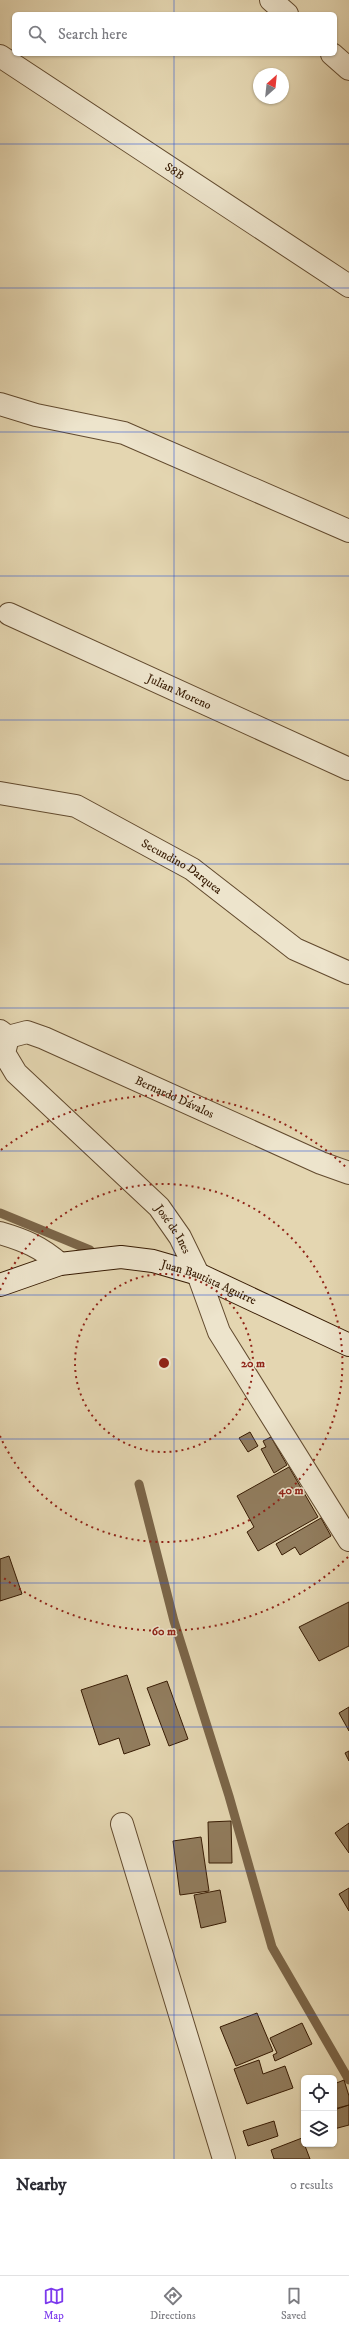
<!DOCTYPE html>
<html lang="en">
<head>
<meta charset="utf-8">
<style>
  :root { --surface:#fff; --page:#f2f2f3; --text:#2b2b33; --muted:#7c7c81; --line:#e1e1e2; --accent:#7c3aed }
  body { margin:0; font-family:"IM FELL DW Pica",serif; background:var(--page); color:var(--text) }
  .controls { position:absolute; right:12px; bottom:12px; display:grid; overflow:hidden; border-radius:6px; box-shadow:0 1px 3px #0004 }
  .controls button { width:36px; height:36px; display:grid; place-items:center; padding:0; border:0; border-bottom:1px solid var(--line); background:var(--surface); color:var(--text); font:20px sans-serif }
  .compass { position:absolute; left:253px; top:68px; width:36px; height:36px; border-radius:50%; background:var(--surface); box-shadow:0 1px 3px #0004; rotate:27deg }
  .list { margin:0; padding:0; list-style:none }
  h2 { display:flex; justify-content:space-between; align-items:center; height:52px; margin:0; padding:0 16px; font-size:17px }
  h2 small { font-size:13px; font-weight:400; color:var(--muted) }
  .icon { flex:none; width:22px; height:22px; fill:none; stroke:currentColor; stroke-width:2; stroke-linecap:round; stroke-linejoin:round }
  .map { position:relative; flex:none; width:349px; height:2159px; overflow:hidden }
  .search { position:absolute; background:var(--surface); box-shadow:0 1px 3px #0004; left:12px; right:12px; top:12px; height:44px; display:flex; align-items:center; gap:10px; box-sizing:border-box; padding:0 14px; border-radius:6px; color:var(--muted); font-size:15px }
  .sheet { height:116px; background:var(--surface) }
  nav { display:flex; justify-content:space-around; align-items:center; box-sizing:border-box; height:56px; border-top:1px solid var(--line); background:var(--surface); font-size:11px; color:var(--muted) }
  nav a { display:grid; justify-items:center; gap:2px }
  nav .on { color:var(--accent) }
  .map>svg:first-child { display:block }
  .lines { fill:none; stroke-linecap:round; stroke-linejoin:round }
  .stream { stroke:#7b6548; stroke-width:9 }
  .building { fill:#917c5d; stroke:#371b03 }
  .street-casing { stroke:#624a2e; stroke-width:24 }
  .secondary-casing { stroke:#371b03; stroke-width:24 }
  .street { stroke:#ede4cc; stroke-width:22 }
  .secondary { stroke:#ede4cc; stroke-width:22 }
  .grid { fill:none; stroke:#1d4ed8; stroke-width:1; stroke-opacity:0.55 }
  .ring { fill:none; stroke:#8f2418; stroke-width:2; stroke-dasharray:2 4 }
  .labels { text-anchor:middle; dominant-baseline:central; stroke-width:3; stroke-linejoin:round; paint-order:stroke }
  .street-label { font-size:12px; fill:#371b03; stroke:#ede4cc }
  .centre { fill:#8f2418; stroke:#ede4cc; stroke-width:2 }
  .ring-label { font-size:12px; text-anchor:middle; font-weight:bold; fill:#8f2418; stroke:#ede4cc; stroke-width:3; stroke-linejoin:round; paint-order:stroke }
</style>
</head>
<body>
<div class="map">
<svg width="349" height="2159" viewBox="0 0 349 2159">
  <rect width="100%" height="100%" fill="#e4d6b1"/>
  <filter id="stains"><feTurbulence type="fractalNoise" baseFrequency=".005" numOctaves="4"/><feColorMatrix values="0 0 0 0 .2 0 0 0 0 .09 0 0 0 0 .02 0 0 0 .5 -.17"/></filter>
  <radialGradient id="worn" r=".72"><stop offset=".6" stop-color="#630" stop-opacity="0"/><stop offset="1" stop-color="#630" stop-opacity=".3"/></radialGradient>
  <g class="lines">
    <path class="stream" d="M0,1213L90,1250
      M139,1484L174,1621L229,1796L272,1947L349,2080"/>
  </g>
  <path class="building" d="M250,1432L258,1446L248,1452L239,1438Z
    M271,1437L287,1465L274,1473L261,1449L266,1447L263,1441Z
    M289,1467L318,1517L258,1551L247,1532L254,1527L237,1496Z
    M321,1518L331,1536L300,1555L295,1547L282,1555L276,1544Z
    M9,1556L22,1594L0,1601V1559Z
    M349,1602V1646L319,1661L299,1627Z
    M127,1675L150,1745L124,1754L119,1738L99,1745L81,1690Z
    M167,1681L188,1739L169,1746L147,1688Z
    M349,1707V1731L339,1713Z
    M349,1751V1761L345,1753Z
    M231,1821L232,1863H209L208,1822Z
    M349,1823V1853L335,1833Z
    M201,1837L209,1891L180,1895L173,1841Z
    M349,1888V1911L339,1894Z
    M220,1890L226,1922L201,1928L194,1895Z
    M257,2013L273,2051L236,2066L220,2027Z
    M302,2023L312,2044L275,2061L273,2055L277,2053L270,2038Z
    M259,2060L263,2074L285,2066L293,2088L247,2104L234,2069Z
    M344,2080L349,2096V2105L334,2109V2084Z
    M349,2105V2125L334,2129V2110Z
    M274,2121L278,2136L248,2146L243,2131Z
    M302,2138L310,2159H274L271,2150Z"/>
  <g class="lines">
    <g class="street-casing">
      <g id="street">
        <path d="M271,0L287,14"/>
        <path d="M332,54L349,69"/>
        <path id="s1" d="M0,56L349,286"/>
        <path d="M0,404L36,415L124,433L349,531"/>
        <path id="s2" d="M9,614L349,769"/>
        <path id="s3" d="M0,793L76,806L192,869L295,949L349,973"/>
        <path id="s4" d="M0,1031L8,1037L27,1032L44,1038L321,1163L349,1173"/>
        <path id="s5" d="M8,1037L4,1053L16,1073L159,1207L180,1237L198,1274L219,1332L349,1540"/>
        <path d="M0,1233C24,1240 41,1247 60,1264"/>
        <path d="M122,1824L224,2159"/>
      </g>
    </g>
    <g class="secondary-casing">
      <g id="secondary">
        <path id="s6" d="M0,1285L60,1264L121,1257L153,1261L198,1274L349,1345"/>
      </g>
    </g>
    <use href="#street" class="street"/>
    <use href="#secondary" class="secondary"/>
  </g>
  <path class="grid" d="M174,0V14M174,54V2159M0,144H349M0,288H349M0,432H349M0,576H349M0,720H349M0,864H349M0,1008H349M0,1151H349M0,1295H349M0,1439H349M0,1583H349M0,1727H349M0,1871H349M0,2015H349"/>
  <g class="ring">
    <circle cx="164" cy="1363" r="89"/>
    <path d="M0 1290A179 179 0 1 1 0 1436"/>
    <path d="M348 1557A268 268 0 0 1 1 1576M1 1150A268 268 0 0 1 348 1169"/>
  </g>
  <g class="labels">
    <g class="street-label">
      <text stroke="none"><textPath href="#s1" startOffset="209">S8B</textPath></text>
      <text stroke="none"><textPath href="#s2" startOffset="187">Julian Moreno</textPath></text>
      <text stroke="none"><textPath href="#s3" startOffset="199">Secundino Darquea</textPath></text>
      <text stroke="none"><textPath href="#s4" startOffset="191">Bernardo Dávalos</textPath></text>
      <text stroke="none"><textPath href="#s5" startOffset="262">José de Ines</textPath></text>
      <text stroke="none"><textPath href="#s6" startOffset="217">Juan Bautista Aguirre</textPath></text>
    </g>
  </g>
  <circle cx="164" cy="1363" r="6" class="centre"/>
  <g class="ring-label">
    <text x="253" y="1367">20 m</text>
    <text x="291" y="1494">40 m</text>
    <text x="164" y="1635">60 m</text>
  </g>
  <rect width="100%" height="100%" filter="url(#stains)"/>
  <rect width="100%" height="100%" fill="url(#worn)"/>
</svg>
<div class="controls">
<button><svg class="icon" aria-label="locate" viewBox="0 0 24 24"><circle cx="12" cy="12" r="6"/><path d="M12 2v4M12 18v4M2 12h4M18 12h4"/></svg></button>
<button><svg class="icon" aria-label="layers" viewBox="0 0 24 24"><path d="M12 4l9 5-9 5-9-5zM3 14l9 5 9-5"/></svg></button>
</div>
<svg class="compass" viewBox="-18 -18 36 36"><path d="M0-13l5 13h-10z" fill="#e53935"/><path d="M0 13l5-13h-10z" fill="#7c7c81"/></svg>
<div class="search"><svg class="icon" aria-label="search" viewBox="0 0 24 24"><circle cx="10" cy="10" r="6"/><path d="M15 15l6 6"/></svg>Search here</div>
</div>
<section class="sheet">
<h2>Nearby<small>0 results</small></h2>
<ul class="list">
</ul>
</section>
<nav>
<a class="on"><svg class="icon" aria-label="map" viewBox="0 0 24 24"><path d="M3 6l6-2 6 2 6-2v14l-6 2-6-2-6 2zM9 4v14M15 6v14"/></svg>Map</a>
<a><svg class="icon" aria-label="directions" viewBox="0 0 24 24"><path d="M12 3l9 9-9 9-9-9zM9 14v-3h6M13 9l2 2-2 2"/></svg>Directions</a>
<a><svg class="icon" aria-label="saved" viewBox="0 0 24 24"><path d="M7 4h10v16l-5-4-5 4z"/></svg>Saved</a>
</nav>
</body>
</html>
